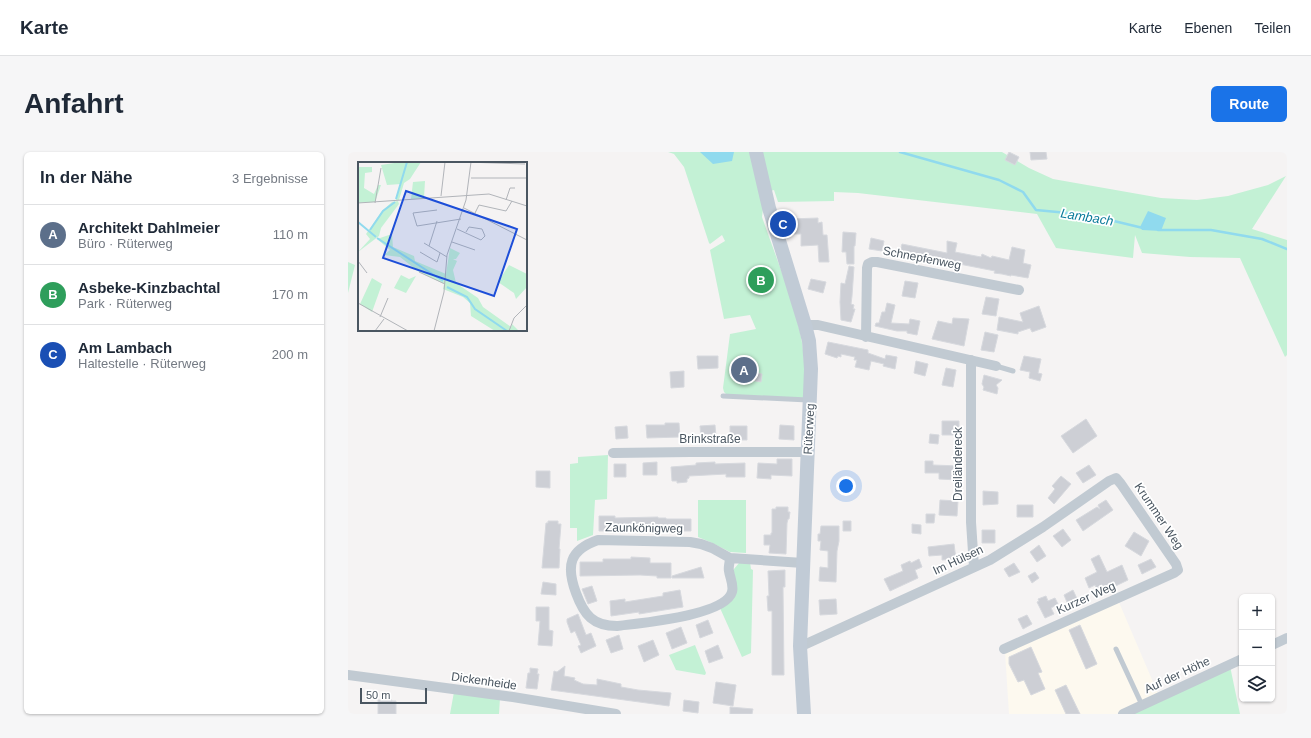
<!DOCTYPE html>
<html lang="de">
<head>
<meta charset="utf-8">
<style>
  :root { --surface:#fff; --page:#f6f6f7; --text:#1f2937; --muted:#747a83; --line:#e0e1e3; --accent:#1a73e8 }
  body { margin:0; font-family:Arial,sans-serif; background:var(--page); color:var(--text) }
  .controls { position:absolute; right:12px; bottom:12px; display:grid; overflow:hidden; border-radius:6px; box-shadow:0 1px 3px #0004 }
  .controls button { width:36px; height:36px; display:grid; place-items:center; padding:0; border:0; border-bottom:1px solid var(--line); background:var(--surface); color:var(--text); font:20px sans-serif }
  .scale { position:absolute; left:12px; bottom:10px; width:67px; box-sizing:border-box; padding-left:4px; border:2px solid #4a5661; border-top:0; font-size:11px; line-height:14px; white-space:nowrap; color:#4a5661; -webkit-text-stroke:3px #fff; paint-order:stroke }
  .you { position:absolute; left:498px; top:334px; width:14px; height:14px; margin:-10px; border:3px solid #fff; border-radius:50%; background:#1a73e8; box-shadow:0 0 0 6px #1a73e833 }
  .badge { display:grid; place-items:center; width:26px; height:26px; border-radius:50%; background:var(--accent); color:#fff; font-size:13px; font-weight:700 }
  .pin { position:absolute; translate:-50% -50%; border:2px solid #fff; box-shadow:0 1px 4px #0006 }
  .list { margin:0; padding:0; list-style:none }
  h2 { display:flex; justify-content:space-between; align-items:center; height:52px; margin:0; padding:0 16px; font-size:17px }
  h2 small { font-size:13px; font-weight:400; color:var(--muted) }
  .list li { display:grid; grid-template-columns:26px 1fr auto; gap:12px; align-items:center; box-sizing:border-box; height:60px; padding:0 16px; border-top:1px solid var(--line) }
  .list b { display:block; font-size:15px; white-space:nowrap }
  .list p { margin:0; font-size:13px; white-space:nowrap; color:var(--muted) }
  .list em { font-size:13px; font-style:normal; color:var(--muted) }
  .icon { flex:none; width:22px; height:22px; fill:none; stroke:currentColor; stroke-width:2; stroke-linecap:round; stroke-linejoin:round }
  .map { position:relative; flex:none; width:939px; height:562px; overflow:hidden; border-radius:6px }
  header { display:flex; align-items:center; gap:24px; box-sizing:border-box; height:56px; padding:0 20px; background:var(--surface); border-bottom:1px solid var(--line) }
  header strong { font-size:19px }
  nav { display:flex; gap:22px; margin-inline-start:auto; font-size:14px }
  .intro { display:flex; align-items:center; justify-content:space-between; box-sizing:border-box; height:96px; padding:0 24px }
  h1 { margin:0; font-size:28px }
  .button { padding:10px 18px; border-radius:6px; background:var(--accent); color:#fff; font-size:14px; font-weight:700 }
  main { display:flex; gap:24px; padding:0 24px }
  aside { flex:1; background:var(--surface); border-radius:6px; box-shadow:0 1px 3px #0004 }
  .map>svg:first-child { display:block }
  .commercial { fill:#fdf9ef }
  .green { fill:#c3f1d5 }
  .water { fill:#90daee }
  .lines { fill:none; stroke-linecap:round; stroke-linejoin:round }
  .stream { stroke:#90daee; stroke-width:2.5 }
  .building { fill:#cdcfd5; stroke:#d7d9de }
  .lane { stroke:#c1cad2; stroke-width:5 }
  .street { stroke:#c1cad2; stroke-width:10 }
  .secondary { stroke:#c1cbd6; stroke-width:14 }
  .labels { text-anchor:middle; dominant-baseline:central; stroke-width:3.5; stroke-linejoin:round; paint-order:stroke }
  .street-label { font-size:12px; fill:#4a5661; stroke:#fff }
  .water-label { font-size:13px; font-style:italic; fill:#0c7c9b; stroke:#fff }
  .inset-river { fill:none; stroke:#90daee; stroke-width:2 }
  .inset-road { fill:none; stroke:#b1b4b9; stroke-width:1 }
  .view { fill:#1d4ed8; fill-opacity:0.15; stroke:#1d4ed8; stroke-width:2 }
  .inset-edge { fill:none; stroke:#4a5661; stroke-width:2 }
</style>
</head>
<body>
<header>
<strong>Karte</strong>
<nav><a>Karte</a><a>Ebenen</a><a>Teilen</a></nav>
</header>
<div class="intro"><h1>Anfahrt</h1><a class="button">Route</a></div>
<main>
<aside>
<h2>In der Nähe<small>3 Ergebnisse</small></h2>
<ul class="list">
<li><span class="badge" style="background:#5c6f8a">A</span><div><b>Architekt Dahlmeier</b><p>Büro · Rüterweg</p></div><em>110 m</em></li>
<li><span class="badge" style="background:#2e9e5b">B</span><div><b>Asbeke-Kinzbachtal</b><p>Park · Rüterweg</p></div><em>170 m</em></li>
<li><span class="badge" style="background:#1a4fb4">C</span><div><b>Am Lambach</b><p>Haltestelle · Rüterweg</p></div><em>200 m</em></li>
</ul>
</aside>
<div class="map">
<svg width="939" height="562" viewBox="0 0 939 562">
  <rect width="100%" height="100%" fill="#f5f3f3"/>
  <path class="commercial" d="M770,448L811,544L769,562H661L657,500Z"/>
  <path class="green" d="M320,0H654L681,16L705,27L813,46L849,48L880,44L920,33L938,24L904,77L939,88V203L937,205L892,106L842,105L794,101L787,83L785,106L708,96L689,62L510,41L486,40V49L430,50L426,38L412,42L415,57L414,65C427,103 443,141 452,180C457,202 457,225 456,248L379,243L376,240L375,236L382,182L408,177L402,163L376,167L362,98L377,89L374,83L362,92L361,91L336,15L326,2Z
    M0,110L7,113L0,141Z
    M260,303L259,347L247,348L245,383L229,389V376H222V312L230,311V305Z
    M350,348H398V401L382,400L362,390L350,385Z
    M402,410L403,417L405,418L403,501L394,505L372,456L375,454L386,417L391,411Z
    M347,493L358,521L357,523L328,518L321,503Z
    M882,514L892,562H783Z
    M106,540L152,546L151,562H102Z"/>
  <path class="water" d="M352,0H386L384,9L365,12Z
    M800,59L818,66L813,79L794,78L792,75Z"/>
  <g class="lines">
    <path class="stream" d="M552,0L651,28L675,40L688,58L741,63L795,76
      M810,78H863L914,87L939,97"/>
  </g>
  <path class="building" d="M661,0L671,5L667,13L657,8Z
    M682,0H698L699,7L683,8Z
    M470,66V71L474,70L475,83H479L481,110H471L470,93L453,94V82H443L442,67Z
    M495,80L508,81L507,94H506V112H499L498,100H494Z
    M523,86L536,89L534,99L521,97Z
    M599,89L609,91L607,100L633,105L634,102L643,106L644,104L661,108L664,95L677,98L675,111L683,113L680,126L663,123V124L654,122L646,121L647,119L596,109V112L551,103L554,92L599,101Z
    M501,114L506,115L504,144L503,152L506,153L505,157H507L503,170L493,168L492,150L493,131L497,132Z
    M463,127L478,130L475,141L460,137Z
    M557,129L570,131L567,146L554,144Z
    M638,145L651,147L648,164L634,162Z
    M539,151L547,153L543,171L561,172L562,167L572,169L569,183L559,181V179H549L527,174L528,171H531L534,160H537Z
    M691,154L698,175L684,180L682,176L670,180V182L649,178L651,165L675,170L672,161Z
    M605,166L621,167L616,194L584,187L590,169L604,172Z
    M637,180L650,183L646,200L633,198Z
    M480,190L520,198V201L537,207L538,203L549,205L547,217L535,214L536,212L523,209L521,218L507,215L509,208H506L507,205L493,202V205L490,204L489,206L477,202Z
    M349,204H370V216L350,217Z
    M676,204L693,207L690,221L694,222L692,229L681,226L682,220L672,218Z
    M568,209L580,212L577,224L566,221Z
    M389,211L405,214L403,220L414,222L413,230L386,225Z
    M598,216L608,218L605,235L594,233Z
    M336,219V235L323,236L322,220Z
    M636,223L654,228L648,233L650,236L649,242L635,238L636,235L634,232Z
    M738,267L749,284L725,301L713,284Z
    M594,269H611V283H594Z
    M317,271H331L332,285L299,286L298,273H317Z
    M367,273L368,285L353,286L352,274Z
    M432,273L446,274V288L431,287Z
    M279,274L280,286L268,287L267,275Z
    M382,274H399V288H382Z
    M582,282L591,283L590,292L581,291Z
    M429,307H444V324L423,323V327L409,326L410,311L429,312Z
    M577,309H585V313L611,314L610,328L591,327V321H577Z
    M309,310V323H295V311Z
    M367,310V312L397,311V325H378V322L341,324V326L339,327V330L329,331V329H324L323,315L348,313V311Z
    M266,312H278V325H266Z
    M741,313L748,323L735,331L728,321Z
    M188,319H202V336L188,335Z
    M713,324L723,332L706,352L700,346L707,337L704,334Z
    M635,339L650,340V352L635,353Z
    M592,348L610,349L609,364L591,363Z
    M758,348L765,358L735,379L728,368L749,355L752,357L750,353Z
    M669,353H685V365H669Z
    M428,355H440V360H442L441,367H440L439,371L438,402L421,401L422,393H416V383H423V381H424V357H428Z
    M578,362H587L586,371H578Z
    M251,364H267V366L310,365V366H318V367H343V379H324L303,380V379H251Z
    M200,369H210V372H213L211,397H212L211,416H194L198,371H200Z
    M495,369H503V379H495Z
    M564,372L573,373V382L564,381Z
    M473,374H491V389L489,399L488,430L471,429L472,415L480,416V399L472,398L473,389H470V382H472Z
    M715,377L723,388L714,395L705,384Z
    M634,378H647V391H634Z
    M786,380L801,389L793,404L777,394Z
    M606,392L608,407L594,408V403L581,404L580,395Z
    M691,393L698,404L689,410L682,400Z
    M751,403L759,420L774,413L780,428L751,442L747,433L741,436L737,426L749,420L743,407Z
    M283,405L302,406V411H323V426H309V424L292,423L232,424V410H255V407H283Z
    M571,407L574,415L567,418L570,426L542,439L536,427L555,419L553,413L562,409L563,411Z
    M803,407L808,415L794,422L790,413Z
    M666,411L672,420L661,425L656,417Z
    M353,415L356,426H324V424Z
    M437,418V435H435L436,523H424V459H420L419,444H421L420,419Z
    M687,420L691,426L684,431L680,424Z
    M195,430L208,432V443L193,442Z
    M244,434L249,449L240,452L234,437Z
    M332,438L335,455L291,462V460L263,464L262,449L277,447V450L315,444V441Z
    M725,438L731,451L721,455L716,443Z
    M698,444L700,449L707,446L710,452L703,456L706,462L697,466L689,450L691,449L690,447Z
    M488,447L489,462L472,463L471,448Z
    M188,455H201V478L205,479L204,494L190,493L192,469H188Z
    M230,462L238,483L243,481L248,494L233,501L230,494L233,493L227,479L223,481L219,470V467Z
    M679,463L684,472L675,477L670,467Z
    M360,468L365,481L352,486L348,473Z
    M732,473L749,512L738,517L721,478Z
    M333,475L339,491L324,497L318,481Z
    M271,483L275,497L263,501L258,488Z
    M305,488L311,503L296,510L290,494Z
    M370,493L375,506L361,511L357,499Z
    M683,495L694,520L690,521L697,537L683,543L676,528L670,530L661,512V505Z
    M217,514L216,524L227,526L226,528L235,532L249,533V527L273,532V535L290,538L323,541L321,554L203,538L206,519L209,520Z
    M182,516L190,517L189,522H191L189,537L178,536L180,521H182Z
    M368,530L388,533L385,554L365,551Z
    M718,533L732,562H718L707,538Z
    M37,545L42,546L44,549H48V562H30V548H34Z
    M336,548L351,550L350,561L335,559Z
    M382,555L405,557L404,562H382Z"/>
  <g class="lines">
    <path class="lane" d="M648,214L665,219
      M375,244L460,248
      M768,497L794,553"/>
    <path class="street" d="M457,173H470L648,214
      M518,185L519,116L520,112L524,110H529L671,138
      M623,208V370L626,415
      M265,301L342,300H460
      M382,406C382,410 380,415 381,419C382,426 386,433 384,440C377,464 292,471 269,474C245,474 236,463 228,441C218,414 221,398 250,388L342,390L353,392L364,396L382,406L455,411
      M924,493L939,486
      M452,494L458,492L642,408L695,375L761,329L768,326L773,332L828,412L830,418L826,421L656,497
      M0,523L165,545L268,562
      M775,562L894,507"/>
    <path class="secondary" d="M408,0L421,56L457,173L461,189L463,217L452,494L456,562"/>
  </g>
  <g class="labels">
    <g class="street-label">
      <text transform="translate(574 106) rotate(11)">Schnepfenweg</text>
      <text transform="translate(461 277) rotate(-87)">Rüterweg</text>
      <text x="362" y="287">Brinkstraße</text>
      <text transform="translate(610 312) rotate(-90)">Dreiländereck</text>
      <text transform="translate(811 364) rotate(56)">Krummer Weg</text>
      <text transform="translate(296 376) rotate(1)">Zaunkönigweg</text>
      <text transform="translate(610 408) rotate(-25)">Im Hülsen</text>
      <text transform="translate(738 446) rotate(-24)">Kurzer Weg</text>
      <text transform="translate(829 523) rotate(-25)">Auf der Höhe</text>
      <text transform="translate(136 529) rotate(8)">Dickenheide</text>
    </g>
    <g class="water-label">
      <text transform="translate(739 65) rotate(9)">Lambach</text>
    </g>
  </g>
  <g transform="translate(10 10)">
    <rect width="169" height="169" fill="#f5f3f3"/>
    <path d="M43,0H63L52,17L46,21L41,38H38L43,22L29,23L23,3ZM0,5H14V10L7,11L6,26L16,32L20,23H23L17,40L0,41ZM67,19L66,36L53,37L55,20ZM34,40L40,39L41,42L23,66L21,74L0,90L12,77L8,72L24,49ZM34,72L35,85L56,94L57,99L88,112L92,86L102,91L98,97H95L99,99L95,108L98,121L120,136L125,145L153,165L154,162L161,169H137L113,154L112,141L105,135L85,127L86,122L61,110L42,95L26,93L32,88L19,77ZM151,103L169,112V125L158,137L156,131L140,120ZM43,113L51,117L58,114L48,131L36,126ZM14,116L24,122L14,150L2,142Z" fill="#c3f1d5"/>
    <path class="inset-river" d="M38,37L49,0M0,60L18,75M12,68L25,49L37,40M19,76L85,119M89,125L109,135L117,147L149,169"/>
    <path class="inset-road" d="M107,0L167,2M113,16H169M83,34L87,0M148,38L152,26H157M0,41L131,32L169,44M17,41L23,6M106,46L169,78M79,48L55,51L59,64L103,57M117,51L121,43L148,49L154,39M99,67L123,78L127,74L124,67L111,65L108,70M94,80L117,88M66,81L89,95M71,84L79,59M62,90L79,100L82,91M0,99L9,111M61,110L87,122M0,141L50,169M22,155L30,136M17,169L26,157M76,169L86,130L89,93L108,38L113,0M151,169L156,156L169,143"/>
    <path class="view" d="M48,29L159,67L136,134L25,96Z"/>
    <rect width="169" height="169" class="inset-edge"/>
  </g>
</svg>
<div class="controls">
<button>+</button>
<button>−</button>
<button><svg class="icon" aria-label="layers" viewBox="0 0 24 24"><path d="M12 4l9 5-9 5-9-5zM3 14l9 5 9-5"/></svg></button>
</div>
<div class="scale">50 m</div>
<div class="you"></div>
<div class="pin badge" style="left:396px;top:218px;background:#5c6f8a">A</div>
<div class="pin badge" style="left:413px;top:128px;background:#2e9e5b">B</div>
<div class="pin badge" style="left:435px;top:72px;background:#1a4fb4">C</div>
</div>
</main>
</body>
</html>
